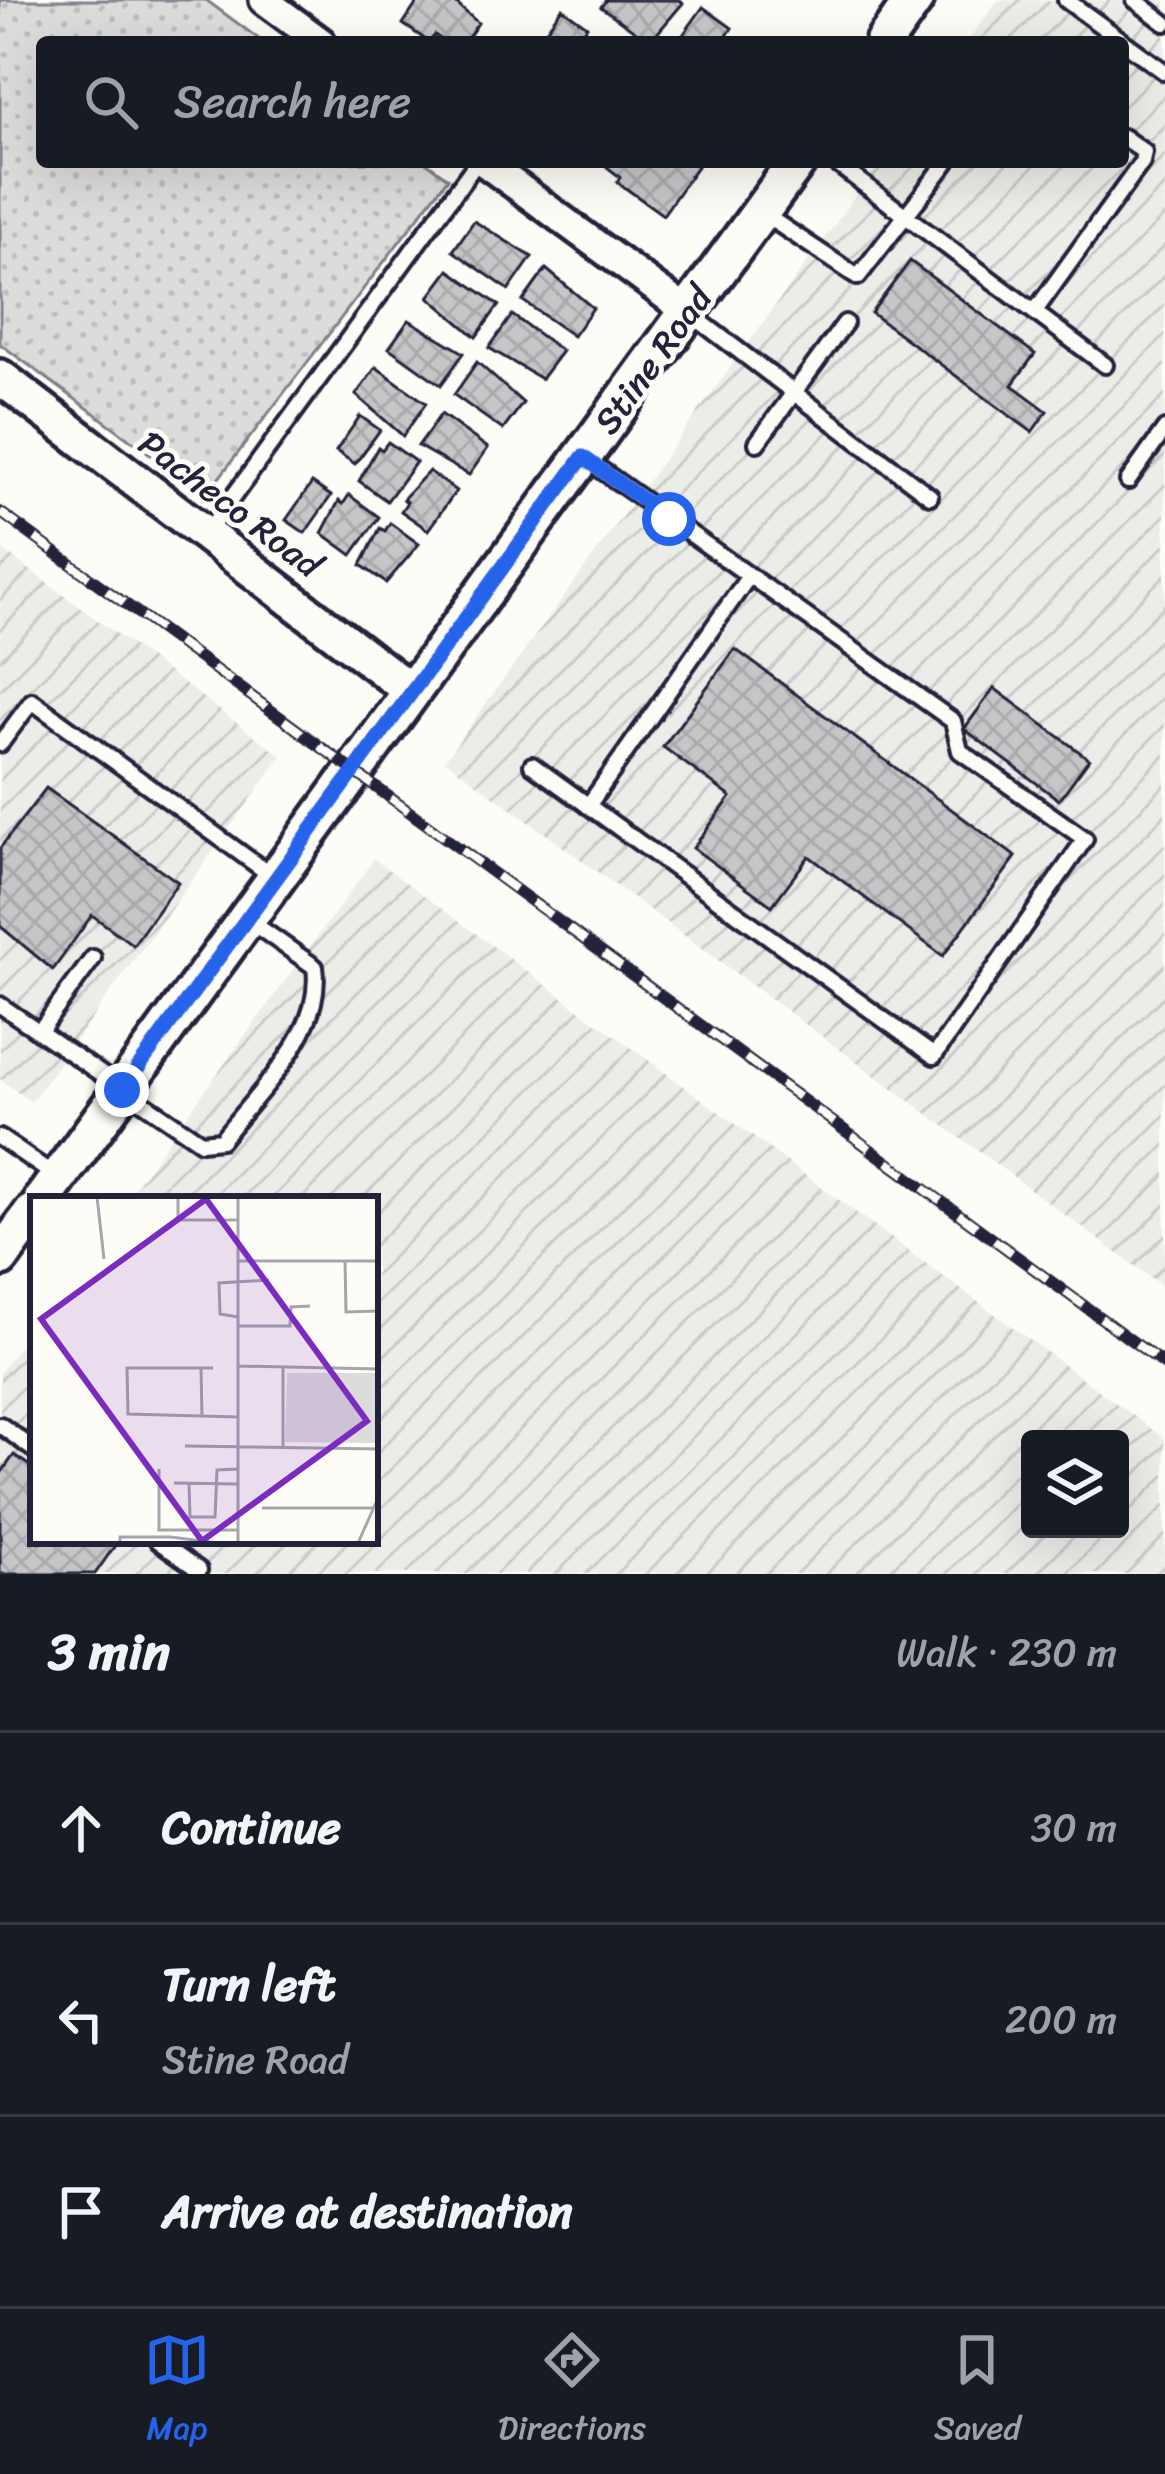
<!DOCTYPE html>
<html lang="en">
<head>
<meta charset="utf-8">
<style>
  :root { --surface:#171b24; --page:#20242c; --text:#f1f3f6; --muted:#9ea1a6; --line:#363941; --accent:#2563eb }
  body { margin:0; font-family:Sriracha,sans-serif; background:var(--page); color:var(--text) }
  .controls { position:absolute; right:36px; bottom:36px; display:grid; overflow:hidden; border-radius:12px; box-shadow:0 12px 48px #0002 }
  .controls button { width:108px; height:108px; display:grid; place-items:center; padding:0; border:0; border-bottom:3px solid var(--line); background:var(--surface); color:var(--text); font:60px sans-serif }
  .stop { position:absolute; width:36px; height:36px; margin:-27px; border:9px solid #2563eb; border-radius:50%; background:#fff }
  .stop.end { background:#2563eb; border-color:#fff; box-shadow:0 3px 12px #0008 }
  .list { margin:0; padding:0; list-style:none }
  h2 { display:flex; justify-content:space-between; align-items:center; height:156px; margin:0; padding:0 48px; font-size:51px }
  h2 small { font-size:39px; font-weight:400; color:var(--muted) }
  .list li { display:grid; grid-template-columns:78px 1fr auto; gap:36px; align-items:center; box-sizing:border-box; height:192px; padding:0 48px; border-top:3px solid var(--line) }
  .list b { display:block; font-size:45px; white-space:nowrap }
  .list p { margin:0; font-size:39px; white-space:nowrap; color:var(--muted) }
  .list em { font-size:39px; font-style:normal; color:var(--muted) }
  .icon { flex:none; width:66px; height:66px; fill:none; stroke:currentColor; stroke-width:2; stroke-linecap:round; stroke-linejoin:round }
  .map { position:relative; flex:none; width:1165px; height:1574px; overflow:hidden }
  .search { position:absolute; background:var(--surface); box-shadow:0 12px 48px #0002; left:36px; right:36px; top:36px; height:132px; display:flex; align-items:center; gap:30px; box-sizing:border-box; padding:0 42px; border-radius:12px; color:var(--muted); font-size:45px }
  .sheet { height:732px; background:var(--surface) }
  nav { display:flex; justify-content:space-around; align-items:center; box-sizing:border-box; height:168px; border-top:3px solid var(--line); background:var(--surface); font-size:33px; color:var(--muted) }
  nav a { display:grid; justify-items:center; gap:6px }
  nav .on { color:var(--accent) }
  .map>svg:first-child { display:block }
  .industrial { fill:url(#industrial-furrows); fill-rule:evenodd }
  .grass { fill:url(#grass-dots); stroke:#807f8b; stroke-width:3 }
  .building { fill:url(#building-cross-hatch); stroke:#22223b; stroke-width:3 }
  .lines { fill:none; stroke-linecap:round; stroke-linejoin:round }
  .service-casing { stroke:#22223b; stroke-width:22 }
  .minor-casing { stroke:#22223b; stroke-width:36 }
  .tertiary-casing { stroke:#22223b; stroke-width:42 }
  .secondary-casing { stroke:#22223b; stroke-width:45 }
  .service { stroke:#fdfcf7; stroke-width:14 }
  .minor { stroke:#fdfcf7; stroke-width:27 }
  .tertiary { stroke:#fdfcf7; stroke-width:33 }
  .secondary { stroke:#fdfcf7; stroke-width:36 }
  .rail-casing { stroke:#22223b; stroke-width:12 }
  .rail { stroke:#fdfcf7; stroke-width:8; stroke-dasharray:22; stroke-linecap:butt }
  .route { stroke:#2563eb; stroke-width:15 }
  .labels { text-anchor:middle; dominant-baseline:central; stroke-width:10; stroke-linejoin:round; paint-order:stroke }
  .street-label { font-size:36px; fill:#22223b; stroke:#fdfcf7 }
  .inset-road { fill:none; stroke:#a5a5ac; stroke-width:3 }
  .view { fill:#7b2cbf; fill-opacity:0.15; stroke:#7b2cbf; stroke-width:6 }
  .inset-edge { fill:none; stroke:#22223b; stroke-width:6 }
</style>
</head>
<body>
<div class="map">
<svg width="1165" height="1574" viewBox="0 0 1165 1574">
  <defs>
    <pattern id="industrial-furrows" width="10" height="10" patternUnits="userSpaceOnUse" patternTransform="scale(3)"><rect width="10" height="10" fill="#ecece9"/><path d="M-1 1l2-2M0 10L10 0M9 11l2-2" fill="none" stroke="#cacac9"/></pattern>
    <pattern id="grass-dots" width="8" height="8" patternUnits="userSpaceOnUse" patternTransform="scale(3)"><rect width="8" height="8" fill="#dddcdb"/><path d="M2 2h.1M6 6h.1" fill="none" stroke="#bdbcbd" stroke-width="1.8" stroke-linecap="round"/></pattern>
    <pattern id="building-cross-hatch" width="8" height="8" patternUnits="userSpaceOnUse" patternTransform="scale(3)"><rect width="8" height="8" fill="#c6c6c8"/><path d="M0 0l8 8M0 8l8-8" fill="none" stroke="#aaaaad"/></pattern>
  </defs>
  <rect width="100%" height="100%" fill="#fdfcf7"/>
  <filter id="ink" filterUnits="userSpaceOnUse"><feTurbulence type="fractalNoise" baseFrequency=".00833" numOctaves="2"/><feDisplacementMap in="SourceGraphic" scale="24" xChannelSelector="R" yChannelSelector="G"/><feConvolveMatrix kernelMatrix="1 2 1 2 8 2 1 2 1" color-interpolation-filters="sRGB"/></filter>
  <g filter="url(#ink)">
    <path class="industrial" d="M998,0H1165V1288L445,760L880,162H1123V42H967Z
      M0,548L282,756L31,1102L0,1079Z
      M374,859L1165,1439V1574H0V1372L33,1327V1541H375V1199H126ZM1030,1439H1120V1529H1030Z"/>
    <path class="grass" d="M0,0H206L263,42H42V162H426L448,178L206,495L0,344Z"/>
    <path class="building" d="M419,0H452L478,23L465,42H444L435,35L429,42L403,24Z
      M606,0H679L683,3L650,42L601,7Z
      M703,7L732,28L723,42H678Z
      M562,8L587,26L576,42H537Z
      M610,162L659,165L700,162L663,215L617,182L620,177L607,167Z
      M474,221L532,257L509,290L453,251Z
      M910,261L1035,354L1012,385L1047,411L1032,432L871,313Z
      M546,269L593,308L573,336L523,301Z
      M449,270L499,305L476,337L429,297Z
      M512,315L562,351L541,379L489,348Z
      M409,320L464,353L441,385L389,348Z
      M477,362L523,403L503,430L454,395Z
      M376,367L426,403L403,436L356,395Z
      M441,414L488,448L469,475L418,446Z
      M360,416L380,430L355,464L336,451Z
      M388,442L416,462L387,501L359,481L378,447L382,450Z
      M429,471L456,491L428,530L401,511L407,502L403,499Z
      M312,483L331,496L305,533L286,520Z
      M349,495L379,517L352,555L322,533L339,501L343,504Z
      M390,523L419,544L386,583L361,565L380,528L385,531Z
      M735,649L1016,857L943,956L809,856L772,906L693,848L731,797L663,747Z
      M994,688L1089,759L1059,800L964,729Z
      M46,788L178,882L133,945L92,915L53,970L0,926V848Z
      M14,1455L33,1468V1541H118L95,1574H0V1475Z"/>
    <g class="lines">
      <g class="service-casing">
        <path id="service" d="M1066,0L1165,72
          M1135,0L1165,23
          M834,162L1105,365
          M765,215L858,277L947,162
          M1035,311L1142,162L1144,152L1123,137
          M688,312L930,496
          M757,443L845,323
          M1128,481L1165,429
          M208,531L477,162
          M0,744L32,701L272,876
          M532,765L934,1056L1085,839L960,751L953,721L583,457
          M588,806L749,576
          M0,1005L201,1142L221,1140C259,1090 324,1033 315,967L247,919
          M39,1032L93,958
          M0,1138L54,1175
          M0,1425L33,1449
          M158,1541L199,1570L196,1574"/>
      </g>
      <g class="minor-casing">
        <path id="minor" d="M264,0L321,42
          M484,162L688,312"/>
      </g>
      <g class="tertiary-casing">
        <path id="tertiary" d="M0,377L412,692"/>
      </g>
      <g class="secondary-casing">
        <path id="secondary" d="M884,42L914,0
          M43,1199L797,162
          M0,1258L33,1213"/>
      </g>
      <use href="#service" class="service"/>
      <use href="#minor" class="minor"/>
      <use href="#tertiary" class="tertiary"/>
      <use href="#secondary" class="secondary"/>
      <g class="rail-casing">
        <path id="rail" d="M0,512L1165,1365"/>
      </g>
      <use href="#rail" class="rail"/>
    </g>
  </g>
  <g class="lines" filter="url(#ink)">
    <path class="route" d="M122,1090L583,457L669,519"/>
  </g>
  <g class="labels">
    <g class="street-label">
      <text transform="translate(653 360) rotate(-54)">Stine Road</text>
      <text transform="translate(230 504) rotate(37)">Pacheco Road</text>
    </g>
  </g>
  <g transform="translate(30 1196)">
    <rect width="348" height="348" fill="#fdfcf7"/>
    <path d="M257,177H348V247L255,246Z" fill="#dddcdb"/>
    <path class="inset-road" d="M67,1L74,63M148,1V24H208M315,64L316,116L348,115M208,65H348M208,121L190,118L189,87L239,84M208,130H260L261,111L280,110M208,170L348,173M171,172L172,221M183,172H97L98,218L208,221M155,250L348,253M253,252V171M129,273V334H208M144,287L208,288M159,287L160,321H185L187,274L208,273M232,312H343M90,347V341H141L187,347M208,347V1M328,347L348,302"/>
    <path class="view" d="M176,3L337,225L172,345L11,123Z"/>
    <rect width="348" height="348" class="inset-edge"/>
  </g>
</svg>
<div class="controls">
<button><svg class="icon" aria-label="layers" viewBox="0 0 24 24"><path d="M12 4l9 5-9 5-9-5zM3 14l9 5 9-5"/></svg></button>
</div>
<div class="stop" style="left:669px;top:519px"></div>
<div class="stop end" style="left:122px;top:1090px"></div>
<div class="search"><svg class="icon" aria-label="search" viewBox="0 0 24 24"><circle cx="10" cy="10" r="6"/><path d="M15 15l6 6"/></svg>Search here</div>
</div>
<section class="sheet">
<h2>3 min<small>Walk · 230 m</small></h2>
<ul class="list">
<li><svg class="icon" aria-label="ahead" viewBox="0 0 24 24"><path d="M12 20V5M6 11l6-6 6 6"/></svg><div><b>Continue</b></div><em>30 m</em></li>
<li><svg class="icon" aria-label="left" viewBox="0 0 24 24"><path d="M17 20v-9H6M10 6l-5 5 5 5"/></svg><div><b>Turn left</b><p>Stine Road</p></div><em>200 m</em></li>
<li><svg class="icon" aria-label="arrive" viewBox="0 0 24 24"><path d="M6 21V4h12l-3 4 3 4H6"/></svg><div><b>Arrive at destination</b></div></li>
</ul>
</section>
<nav>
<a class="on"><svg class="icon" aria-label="map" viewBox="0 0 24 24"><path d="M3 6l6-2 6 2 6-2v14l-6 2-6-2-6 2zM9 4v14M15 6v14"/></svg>Map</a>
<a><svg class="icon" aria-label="directions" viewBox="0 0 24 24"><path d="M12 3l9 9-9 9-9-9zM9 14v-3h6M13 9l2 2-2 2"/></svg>Directions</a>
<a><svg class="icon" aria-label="saved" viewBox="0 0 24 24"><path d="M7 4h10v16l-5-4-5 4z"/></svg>Saved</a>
</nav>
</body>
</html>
